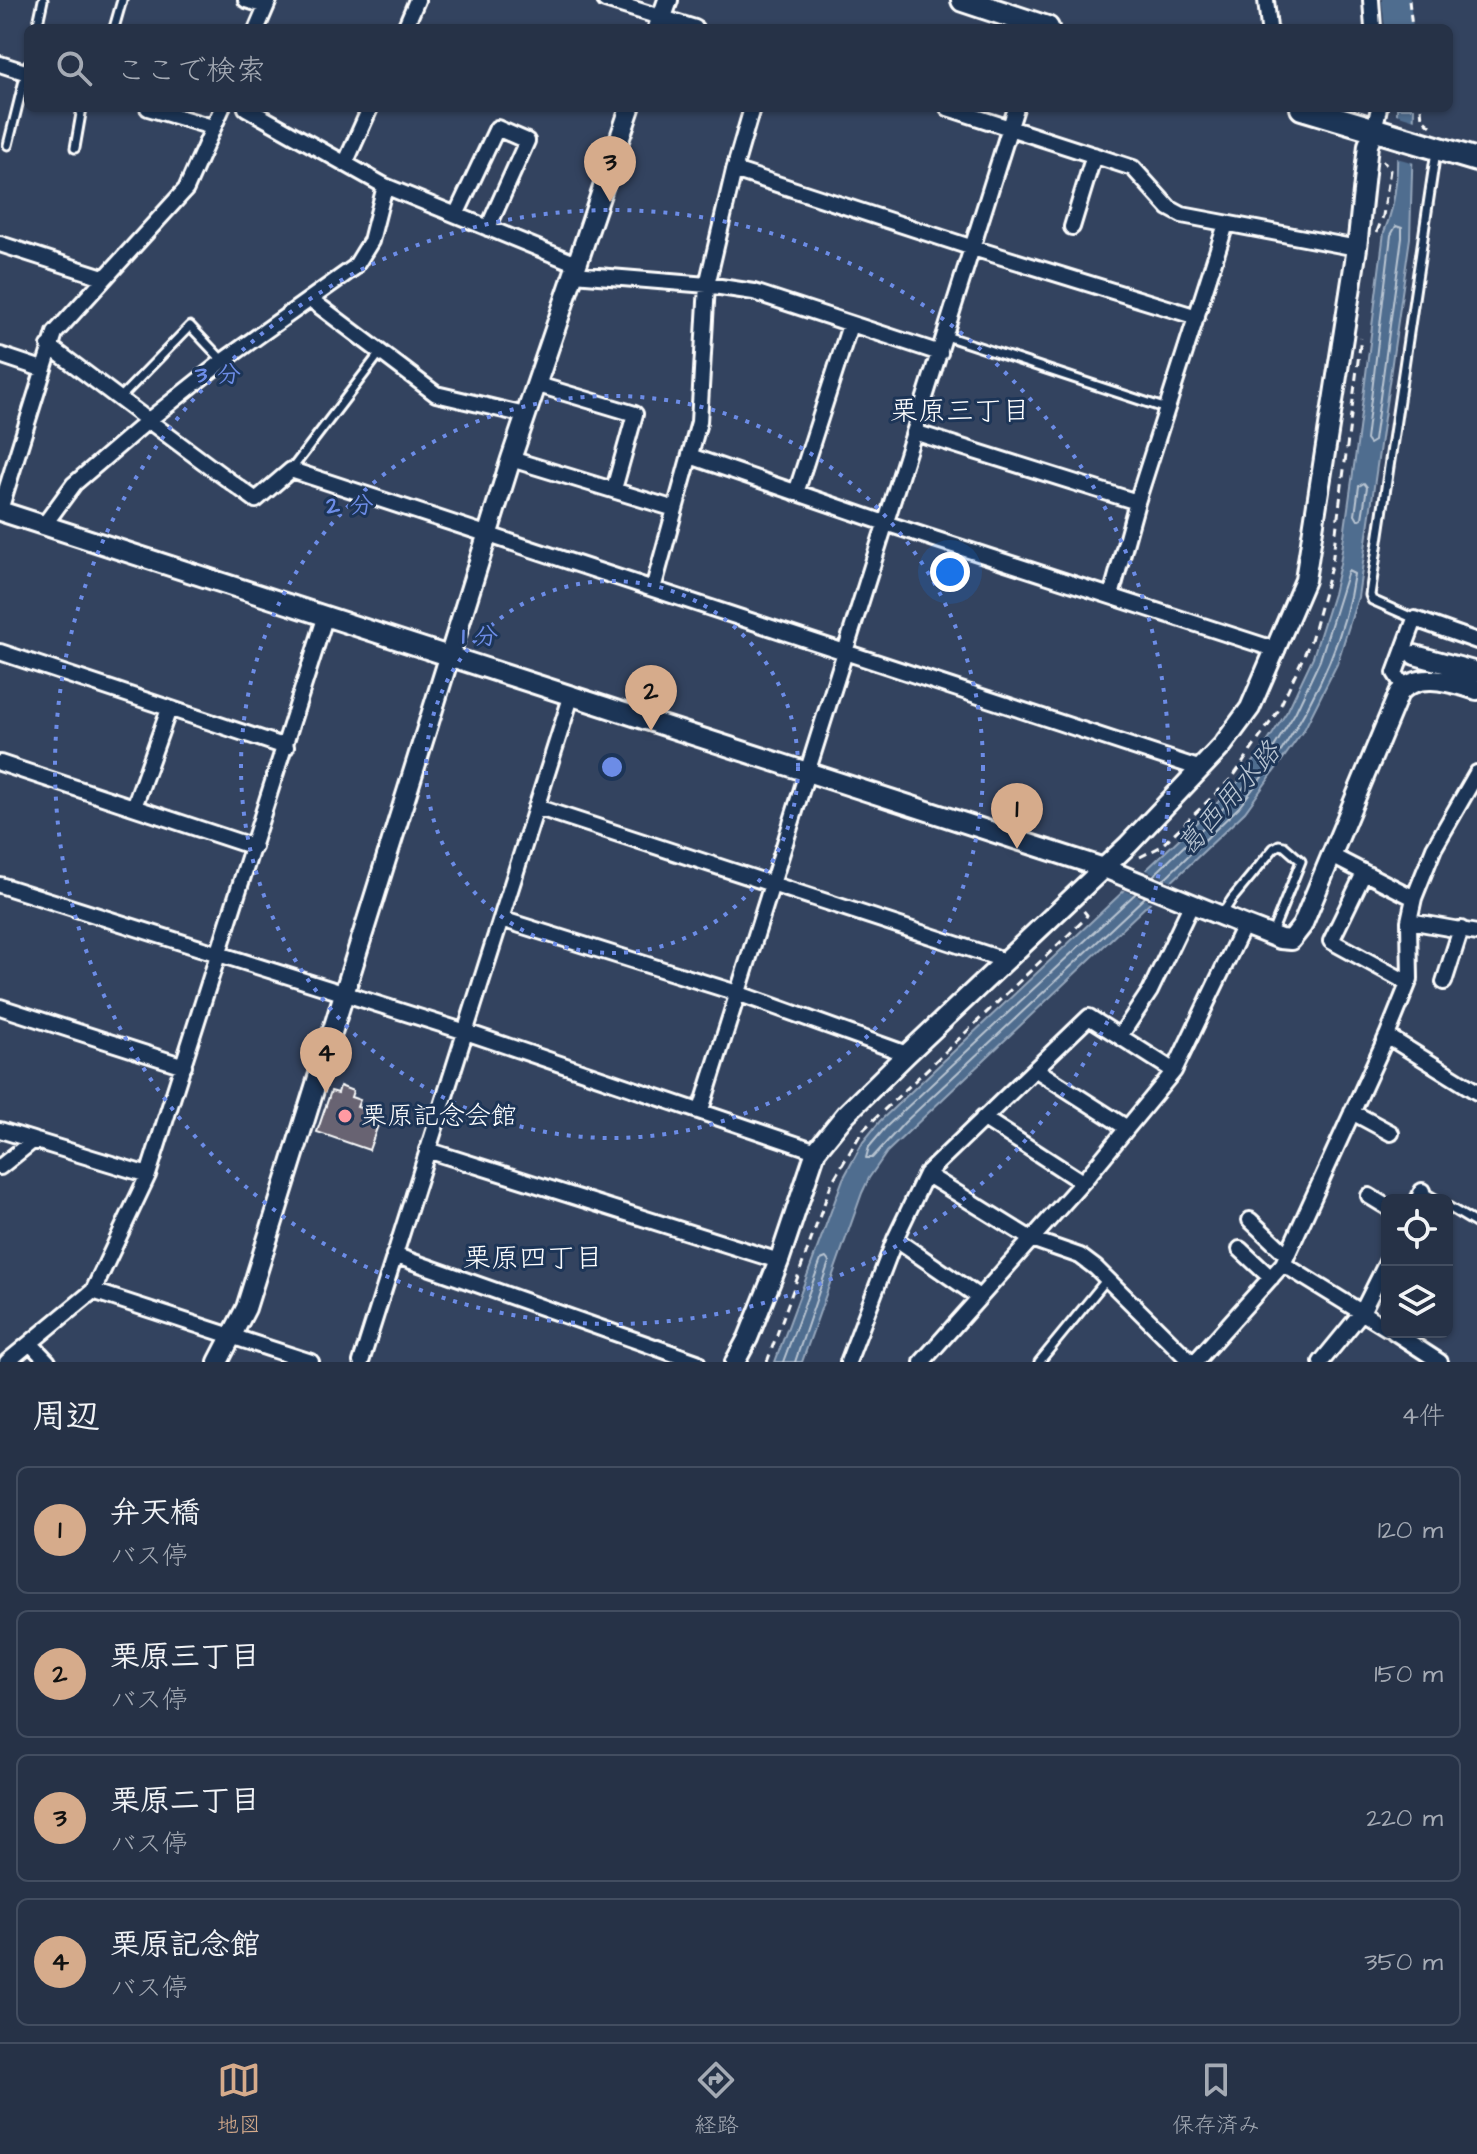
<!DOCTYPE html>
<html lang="ja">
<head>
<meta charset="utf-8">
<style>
  :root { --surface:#263247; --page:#323e52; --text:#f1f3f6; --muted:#a4aab4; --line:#424d60; --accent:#d6ab8b }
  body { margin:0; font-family:"Architects Daughter","Klee One",sans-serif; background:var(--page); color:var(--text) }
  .controls { position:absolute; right:24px; bottom:24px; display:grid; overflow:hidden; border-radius:12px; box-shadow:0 2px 6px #0004 }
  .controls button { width:72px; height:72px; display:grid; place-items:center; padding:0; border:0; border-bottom:2px solid var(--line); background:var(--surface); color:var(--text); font:40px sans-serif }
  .you { position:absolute; left:950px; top:572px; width:28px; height:28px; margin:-20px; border:6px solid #fff; border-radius:50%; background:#1a73e8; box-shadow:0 0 0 12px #1a73e833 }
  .badge { display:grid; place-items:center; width:52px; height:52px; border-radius:50%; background:var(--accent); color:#111; font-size:26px; font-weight:700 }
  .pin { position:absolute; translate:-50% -66px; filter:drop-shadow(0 2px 4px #0008) }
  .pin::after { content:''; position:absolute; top:42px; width:28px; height:24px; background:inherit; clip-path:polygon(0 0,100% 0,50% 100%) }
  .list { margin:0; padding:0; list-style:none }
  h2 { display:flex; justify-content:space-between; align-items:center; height:104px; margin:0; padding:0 32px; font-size:34px }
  h2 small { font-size:26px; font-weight:400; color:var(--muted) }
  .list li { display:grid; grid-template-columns:52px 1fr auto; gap:24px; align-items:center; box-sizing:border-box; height:128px; margin:0 16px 16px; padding:0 16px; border:2px solid var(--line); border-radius:12px }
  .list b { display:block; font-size:30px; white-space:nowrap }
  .list p { margin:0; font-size:26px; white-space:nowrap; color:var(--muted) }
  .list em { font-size:26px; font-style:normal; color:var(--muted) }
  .icon { flex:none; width:44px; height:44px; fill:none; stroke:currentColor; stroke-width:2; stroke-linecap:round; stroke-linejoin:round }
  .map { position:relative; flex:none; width:1477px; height:1362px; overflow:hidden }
  .search { position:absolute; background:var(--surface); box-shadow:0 2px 6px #0004; left:24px; right:24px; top:24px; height:88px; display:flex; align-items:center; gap:20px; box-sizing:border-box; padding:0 28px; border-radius:12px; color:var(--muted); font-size:30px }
  .sheet { height:680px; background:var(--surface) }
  nav { display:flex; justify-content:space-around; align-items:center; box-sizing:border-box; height:112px; border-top:2px solid var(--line); background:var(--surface); font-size:22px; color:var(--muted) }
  nav a { display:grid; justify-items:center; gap:4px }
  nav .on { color:var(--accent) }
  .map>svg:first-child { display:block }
  .water { fill:#506d8f; stroke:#96a7bc; stroke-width:2 }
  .pier { fill:#33435f }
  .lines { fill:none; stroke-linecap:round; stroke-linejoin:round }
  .shore { stroke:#b9c5d2; stroke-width:2 }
  .river { stroke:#506d8f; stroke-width:28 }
  .building { fill:#676472; stroke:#fff; stroke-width:2 }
  .service-casing { stroke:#fff; stroke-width:13 }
  .minor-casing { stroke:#fff; stroke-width:20 }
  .tertiary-casing { stroke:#fff; stroke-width:24 }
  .secondary-casing { stroke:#fff; stroke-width:28 }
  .path { stroke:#fff; stroke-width:3; stroke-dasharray:8 6; stroke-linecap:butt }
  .service { stroke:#1d3557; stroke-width:7 }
  .minor { stroke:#1d3557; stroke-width:14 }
  .tertiary { stroke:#1d3557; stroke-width:18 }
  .secondary { stroke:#1d3557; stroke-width:22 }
  .ring { fill:none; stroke:#6c8ce6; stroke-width:4; stroke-dasharray:4 8 }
  .poi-dot { fill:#ff9aa2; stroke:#1d3557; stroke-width:3 }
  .labels { text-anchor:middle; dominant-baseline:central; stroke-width:6; stroke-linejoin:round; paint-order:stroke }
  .poi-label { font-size:26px; fill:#fff; stroke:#1d3557; text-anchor:start }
  .neighbourhood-label { font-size:28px; fill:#fff; stroke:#1d3557 }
  .water-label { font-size:28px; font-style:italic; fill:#b9c5d2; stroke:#1d3557 }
  .centre { fill:#6c8ce6; stroke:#1d3557; stroke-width:4 }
  .ring-label { font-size:24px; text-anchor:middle; font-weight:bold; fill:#6c8ce6; stroke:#1d3557; stroke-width:6; stroke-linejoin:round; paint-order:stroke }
</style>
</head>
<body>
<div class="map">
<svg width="1477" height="1362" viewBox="0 0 1477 1362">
  <rect width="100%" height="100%" fill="#33435f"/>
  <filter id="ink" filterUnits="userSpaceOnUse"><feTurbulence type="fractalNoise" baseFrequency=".0125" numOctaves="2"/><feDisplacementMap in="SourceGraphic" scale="16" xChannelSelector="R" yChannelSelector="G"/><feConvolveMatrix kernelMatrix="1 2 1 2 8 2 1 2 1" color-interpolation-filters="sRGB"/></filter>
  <g filter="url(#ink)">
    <path class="water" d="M1397,108H1414L1410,238L1358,597L1337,664L1305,728L1245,812L887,1152L869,1178L862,1193L802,1362H775L843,1179L863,1142L880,1121L1234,787L1261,752L1288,710L1313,657L1333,594L1340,564L1357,445L1384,232C1401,194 1397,149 1397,108Z"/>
    <path class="pier" d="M1393,113L1418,121V164L1393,157Z
      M1143,869L1177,883L1155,904L1122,889Z"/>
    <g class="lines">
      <path class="shore" d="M1396,226L1402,228V238L1374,441L1369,444L1366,440L1391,235Z
        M1364,483L1367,487L1362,518L1358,520L1355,515L1359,486Z
        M1348,571L1354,574C1345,638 1315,700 1280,753L1275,754L1273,749L1295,713L1320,660Z
        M1153,876L1240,792L1255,773L1261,772L1262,777L1239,807L1163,880
        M1136,893L886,1127L869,1147L866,1158H872L905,1122L1145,897
        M783,1362L821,1260L826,1258L829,1262L795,1362"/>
      <path class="river" d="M1396,0L1399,28"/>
    </g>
    <path class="building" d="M340,1086L353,1091L351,1097L360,1100L357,1107L369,1111L366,1121L378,1125L369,1150L317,1132L331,1091L338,1093Z"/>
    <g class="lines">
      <g class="service-casing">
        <path id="service" d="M37,28L43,0
          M114,28L122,0
          M8,145L28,64
          M75,148L82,108
          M946,336L1167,409
          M120,398L190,326L223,361
          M291,470L380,353
          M1415,619L1372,600L1370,595L1436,151
          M1222,914L1232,899L1274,848L1279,845L1284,846L1301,861L1272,933
          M1422,1191L1437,1200
          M1447,1206L1477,1224
          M1039,1362L1107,1279"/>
      </g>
      <g class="minor-casing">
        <path id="minor" d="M246,0L266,6
          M605,0L695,28
          M1266,0L1269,28
          M1371,0L1373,28
          M257,28L269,0
          M405,28L417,0
          M0,64L28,73
          M148,108L212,127
          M246,108L385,186L577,264
          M948,108L1133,168L1169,208L1182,215L1357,248
          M1374,130L1379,108
          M345,164L370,108
          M734,170L973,248L1197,317
          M456,215L497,128L527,141L488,228
          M1072,227L1094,155
          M0,244L103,277
          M574,274L707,285L754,292L940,353
          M310,299L436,394L525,415
          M49,346C118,397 186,450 256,500L291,470L1201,769
          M0,355L42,369
          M535,384L635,414L614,489
          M914,432L1137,502
          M690,456L885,523L1277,650
          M511,459L675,509
          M796,493L850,325
          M0,510L55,333L186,189L222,108
          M44,525L74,484L150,419L223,361L355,267L371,241L385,186
          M653,589L699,422L707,285L734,170L752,108
          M1111,596L1137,502L1226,224
          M0,652L286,747
          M1404,687L1395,673L1415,619L1477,641
          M0,763L254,847
          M134,807L169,709
          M536,807L995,957L1004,963
          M1332,856L1414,898
          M1364,873L1331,941L1408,983
          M0,885L466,1032L816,1151
          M501,919L737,993L907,1054
          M1409,921L1477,933
          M1444,982L1461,929
          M0,1007L184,1066
          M1120,1036L1150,991L1192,903
          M1387,1036L1477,1092
          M1035,1069L1127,1128
          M701,1110L1016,108
          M1352,1112L1391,1133
          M983,1118L1082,1182
          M0,1130L148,1175
          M427,1150L779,1261
          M0,1167L34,1140
          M926,1174L1031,1239L1080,1256L1096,1268L1191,1362
          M1369,1196L1387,1207
          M1418,1200L1422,1191
          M1250,1220L1286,1254
          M895,1239L979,1297
          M1240,1249L1271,1278
          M394,1255L697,1362
          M1283,1264L1387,1328
          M93,1291L311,1362
          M1394,1332L1440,1362
          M30,1343L48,1362
          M7,1362L93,1291L148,1175L326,615
          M361,1362L572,694
          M848,1362L895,1239L926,1174L1089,1017L1174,1071
          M922,1362L1087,1177L1174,1071L1244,925
          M1195,1362L1283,1264L1387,1036L1410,979L1409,921L1414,898L1434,848L1477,773
          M1321,1362L1362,1312L1387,1262"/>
      </g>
      <g class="tertiary-casing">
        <path id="tertiary" d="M658,28L668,0
          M0,511L1104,868L1244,925L1280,939L1291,940L1302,926L1399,693C1419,670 1452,683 1477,690
          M1415,655L1477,672
          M218,1362L246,1308L511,459L630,108
          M735,1362L748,1338L779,1261L816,1151L846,1114L907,1054L1128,845L1222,746L1250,708L1305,580L1357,248L1368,145L1374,130"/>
      </g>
      <g class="secondary-casing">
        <path id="secondary" d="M963,0L1047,28
          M1302,108L1477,160"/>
      </g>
      <path class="path" d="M1409,0L1412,28
        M1421,108L1422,118L1431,126
        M1377,232L1383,216L1390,170L1383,161
        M1140,857L1160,847L1233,777L1278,711L1311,640L1332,563L1361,338
        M767,1362L832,1182L863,1130L1085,919L1087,915L1083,910"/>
      <use href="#service" class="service"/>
      <use href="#minor" class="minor"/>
      <use href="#tertiary" class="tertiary"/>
      <use href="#secondary" class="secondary"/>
    </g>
  </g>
  <g class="ring">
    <circle cx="612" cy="767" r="186"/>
    <circle cx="612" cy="767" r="371"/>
    <circle cx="612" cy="767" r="557"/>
  </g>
  <circle class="poi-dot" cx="345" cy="1116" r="8"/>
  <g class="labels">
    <g class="poi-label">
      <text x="361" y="1116">栗原記念会館</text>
    </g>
    <g class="neighbourhood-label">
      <text x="960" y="411">栗原三丁目</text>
      <text x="533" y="1258">栗原四丁目</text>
    </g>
    <g class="water-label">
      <text transform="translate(1229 799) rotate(-49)">葛西用水路</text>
    </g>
  </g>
  <circle cx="612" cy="767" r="12" class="centre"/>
  <g class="ring-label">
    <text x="218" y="382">3 分</text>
    <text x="350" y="513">2 分</text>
    <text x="480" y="644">1 分</text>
  </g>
</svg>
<div class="controls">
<button><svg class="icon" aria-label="locate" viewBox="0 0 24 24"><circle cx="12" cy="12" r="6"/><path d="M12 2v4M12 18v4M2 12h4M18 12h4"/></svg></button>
<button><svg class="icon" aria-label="layers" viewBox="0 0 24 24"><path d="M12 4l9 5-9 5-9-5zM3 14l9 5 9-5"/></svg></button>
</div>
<div class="you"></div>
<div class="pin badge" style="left:1017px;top:849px">1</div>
<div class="pin badge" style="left:651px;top:731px">2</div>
<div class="pin badge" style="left:610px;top:202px">3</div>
<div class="pin badge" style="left:326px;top:1093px">4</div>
<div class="search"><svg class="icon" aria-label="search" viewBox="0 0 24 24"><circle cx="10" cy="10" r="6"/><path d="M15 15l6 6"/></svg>ここで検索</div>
</div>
<section class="sheet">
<h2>周辺<small>4件</small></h2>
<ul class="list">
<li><span class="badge">1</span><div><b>弁天橋</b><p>バス停</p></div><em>120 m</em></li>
<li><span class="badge">2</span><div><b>栗原三丁目</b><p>バス停</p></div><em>150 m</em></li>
<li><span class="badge">3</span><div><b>栗原二丁目</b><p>バス停</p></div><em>220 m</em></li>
<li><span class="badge">4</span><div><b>栗原記念館</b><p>バス停</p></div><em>350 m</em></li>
</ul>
</section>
<nav>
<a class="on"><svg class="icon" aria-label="map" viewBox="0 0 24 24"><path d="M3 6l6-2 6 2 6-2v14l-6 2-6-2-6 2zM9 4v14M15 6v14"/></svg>地図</a>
<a><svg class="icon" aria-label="directions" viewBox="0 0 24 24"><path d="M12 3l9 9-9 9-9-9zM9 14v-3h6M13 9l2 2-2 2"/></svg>経路</a>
<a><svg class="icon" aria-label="saved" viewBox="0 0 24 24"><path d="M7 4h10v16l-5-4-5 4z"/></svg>保存済み</a>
</nav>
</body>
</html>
